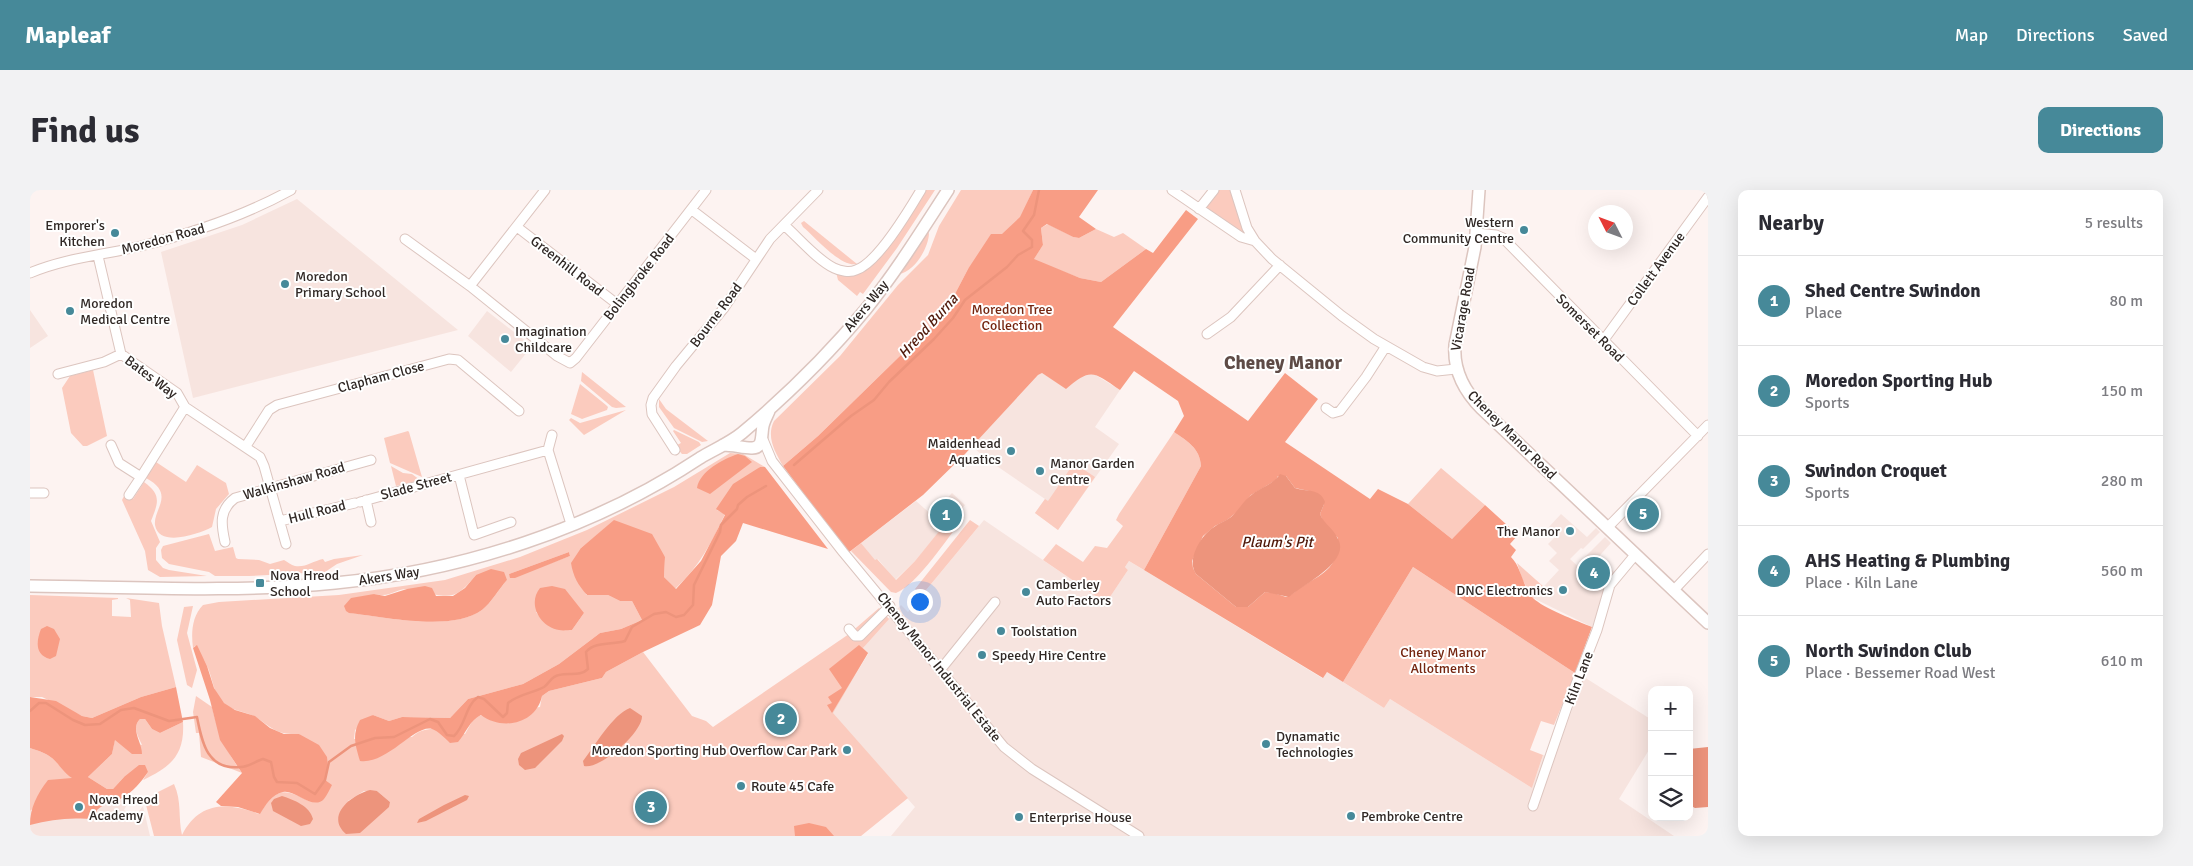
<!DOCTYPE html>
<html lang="en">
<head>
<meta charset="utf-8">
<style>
  :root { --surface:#fff; --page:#f2f2f3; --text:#2b2b33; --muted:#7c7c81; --line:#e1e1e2; --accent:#468999 }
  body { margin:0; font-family:Signika,sans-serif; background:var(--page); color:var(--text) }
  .controls { position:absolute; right:15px; bottom:15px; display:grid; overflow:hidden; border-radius:10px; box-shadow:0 5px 20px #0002 }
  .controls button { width:45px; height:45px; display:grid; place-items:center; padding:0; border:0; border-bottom:1px solid var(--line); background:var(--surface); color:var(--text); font:25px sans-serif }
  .compass { position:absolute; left:1558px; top:15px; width:45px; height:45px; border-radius:50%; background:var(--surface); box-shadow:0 5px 20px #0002; rotate:312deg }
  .you { position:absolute; left:889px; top:411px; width:18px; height:18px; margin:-12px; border:4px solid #fff; border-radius:50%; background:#1a73e8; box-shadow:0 0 0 8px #1a73e833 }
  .badge { display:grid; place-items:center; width:32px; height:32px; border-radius:50%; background:var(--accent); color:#fff; font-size:16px; font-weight:700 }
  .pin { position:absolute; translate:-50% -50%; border:2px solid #fff; box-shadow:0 1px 5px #0006 }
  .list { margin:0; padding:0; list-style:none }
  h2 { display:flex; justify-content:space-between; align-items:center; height:65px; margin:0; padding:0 20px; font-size:21px }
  h2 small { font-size:16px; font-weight:400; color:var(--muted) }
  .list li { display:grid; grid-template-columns:32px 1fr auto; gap:15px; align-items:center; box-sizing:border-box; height:90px; padding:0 20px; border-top:1px solid var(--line) }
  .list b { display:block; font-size:19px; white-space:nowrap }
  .list p { margin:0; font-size:16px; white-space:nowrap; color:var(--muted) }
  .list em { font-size:16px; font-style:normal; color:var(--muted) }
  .icon { flex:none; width:28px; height:28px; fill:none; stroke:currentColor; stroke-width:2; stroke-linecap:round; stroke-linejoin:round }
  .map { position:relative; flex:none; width:1678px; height:646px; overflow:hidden; border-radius:10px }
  header { display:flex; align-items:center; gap:30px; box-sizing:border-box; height:70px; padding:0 25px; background:var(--accent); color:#fff }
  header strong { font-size:24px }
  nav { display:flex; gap:28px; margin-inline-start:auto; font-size:18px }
  .intro { display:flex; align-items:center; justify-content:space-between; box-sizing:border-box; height:120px; padding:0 30px }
  h1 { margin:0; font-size:35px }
  .button { padding:12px 22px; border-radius:10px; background:var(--accent); color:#fff; font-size:18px; font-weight:700 }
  main { display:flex; gap:30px; padding:0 30px }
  aside { flex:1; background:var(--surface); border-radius:10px; box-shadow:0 5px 20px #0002 }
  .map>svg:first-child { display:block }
  .built { fill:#f7e4df }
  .green { fill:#fbcbbe; fill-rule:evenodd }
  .forest { fill:#f89d85; fill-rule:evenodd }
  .water { fill:#ed947c }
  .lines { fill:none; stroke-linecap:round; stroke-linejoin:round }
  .stream { stroke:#ed947c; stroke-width:2.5 }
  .minor-casing { stroke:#dcc5bf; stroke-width:11 }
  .major-casing { stroke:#dcc5bf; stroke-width:14 }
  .minor { stroke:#fff; stroke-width:9 }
  .major { stroke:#fff; stroke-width:11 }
  .poi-dot { fill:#468999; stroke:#fff; stroke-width:2 }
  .labels { text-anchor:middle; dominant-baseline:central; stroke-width:4; stroke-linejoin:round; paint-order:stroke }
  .poi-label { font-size:14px; fill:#302825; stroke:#fff; text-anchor:start }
  .street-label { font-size:14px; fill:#302825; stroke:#fff }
  .park-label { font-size:14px; fill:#752610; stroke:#fff }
  .water-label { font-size:15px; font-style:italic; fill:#511a0b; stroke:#fff }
  .district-label { font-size:19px; font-weight:bold; fill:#5e4b46; stroke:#fff }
</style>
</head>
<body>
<header>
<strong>Mapleaf</strong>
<nav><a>Map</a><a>Directions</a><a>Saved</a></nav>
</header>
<div class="intro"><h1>Find us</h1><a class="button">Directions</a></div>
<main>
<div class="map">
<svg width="1678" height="646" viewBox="0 0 1678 646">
  <rect width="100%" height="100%" fill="#fdf3f1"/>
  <path class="built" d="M267,9L428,140L163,208L131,62L212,35Z
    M0,120L18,146L0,158Z
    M457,121L502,156L481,182L438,146Z
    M1012,183L1036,198L1053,185L1064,184L1090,200L1065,237L1089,254L1028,340L1005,323L1015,309L955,268L942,256L1008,185Z
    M922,303L935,315L929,322L931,325L911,340L885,371L865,390L848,369L845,371L831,353L886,311L902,325Z
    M1531,324L1557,347L1566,338L1570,342L1553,359L1551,358L1540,369L1553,381L1559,375L1553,369L1575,347L1581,353L1563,373L1564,374L1570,368L1584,382L1579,389L1562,437L1503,408L1529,380L1519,371L1527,363L1518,354L1525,347L1517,339Z
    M954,330L1076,413L1098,380L1095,377L1099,371L1292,488L1297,482L1354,518L1360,509L1502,598L1513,565L1524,569L1554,487L1622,530V555L1589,609L1644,646H861L885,617L802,523L838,464L833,458L844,444L871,415L878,422Z
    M77,599L99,611L94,620L105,626L113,616L120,646H0V621Z"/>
  <path class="green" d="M895,0H905L867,58L833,104L830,102L827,106L808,90L806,82L825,85L833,81Z
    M931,0H1003L991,27L938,79L916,121L788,246L753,276C745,262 736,247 744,231L810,166L868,95L898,65L909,36Z
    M1188,0H1200L1217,48L1174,19Z
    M774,31L827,74C811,78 785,47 773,37L771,33Z
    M1018,34L1043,47L1049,48L1066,39L1084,47L1093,43L1116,59L1071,92L1050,88L1003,70L1013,55L1011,38Z
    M898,41L899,44C898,59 884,82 869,84Z
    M63,180L77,246L57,256H53L41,243L32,198L40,186Z
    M552,182L596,217L586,218L582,217L551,191Z
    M550,194L576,215L578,217L577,220L552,229L541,224Z
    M629,209L636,219L678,251L672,252L644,238L629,217Z
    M596,220L554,245L539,230L541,228L550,233Z
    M644,240L669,252L671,255L657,264H652L645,256L651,253L643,241Z
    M378,241L379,242L392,287L360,273L354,248Z
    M1144,242C1157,251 1170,258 1171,276L1114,380L1099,371L1095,377L1098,380L1076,413L1013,370L1026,354L1053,372L1065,356L1077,358L1093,336L1086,330L1089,324Z
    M700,263L713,264L735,277H730L687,320L695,324C682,352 669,377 645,399L634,387L635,367L584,331L551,358L556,405H578L590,411H602L612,430L591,439L570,443L529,474L493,494L438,509L420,528L372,527L359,531L343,525L325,540L324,549L382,547C396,533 417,541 435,544L444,528L452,525L510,517L512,506L519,501L572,488L576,482L613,462L662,526L676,531L683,537L819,444L849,418L859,429L833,458L838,463L803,523L878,608L831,646H124L115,611L128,602L144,594C152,611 148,628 152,645C169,611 198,612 229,624C247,599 251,597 279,611L295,590L298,576L269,544C248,545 243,539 227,528C217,521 204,522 195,514C183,505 183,488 177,476C174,469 169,462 165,456L163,458C161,443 162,426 173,415L189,412L309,405L415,390L490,367L557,340L644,297ZM539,362L540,366L481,388L479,384ZM446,385L477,390C469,399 461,413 452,420C421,442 355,427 320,423L344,404C362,408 364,399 377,399C382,399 388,401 393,402C422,409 427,408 446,385ZM506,422L554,423L542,440C525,440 515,435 506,422ZM334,601H347L360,612L318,611Z
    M126,272L156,292L167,275L196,293L199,304L186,319L182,337C169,344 129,358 125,335C123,319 146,304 116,288Z
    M1044,273L1065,287L1028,340L1005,323L1015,309L1018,311Z
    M361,276L373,283L382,284L390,290L366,296Z
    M1411,278L1455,315L1422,349L1378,314Z
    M114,292C132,305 128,313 121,331L130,352L126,358V370L133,378L139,380L177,386L130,387L118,380L115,361L92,310L95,304L103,309Z
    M931,325L934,327C919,346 887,395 866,403L861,402L821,361L831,353L845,370L847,369L866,390L885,371L915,334L925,331Z
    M940,330L949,336L892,405L885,399Z
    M179,344L185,361L203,357L206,368L208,369L229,370L240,374L254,370C258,372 261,375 265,376C275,378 283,371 293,369L295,372L304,369L333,365L307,374L295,382L219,386H185L179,382L139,374L132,368L131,360L133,356Z
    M1487,373L1514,397L1503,408L1493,391Z
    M1383,377L1545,483L1524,535L1511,531L1500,560L1513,565L1502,598L1360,509L1354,518L1313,492Z
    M0,405L88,408V409L82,410V426L101,427L100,410L96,408L129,413L132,436L146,497L111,507L62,528L52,526L12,507H0Z
    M163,416L157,443L167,480L162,498L157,495L147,450L154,417Z
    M166,506L182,517C188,543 196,561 212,583L171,567L169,543H166L163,522Z
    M110,529H115L122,539L130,543L153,532C155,566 140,577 113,590L118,582L94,587L83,599H77L58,587L82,564L85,549L112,555C108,546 102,537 110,529Z
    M0,558C9,561 19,564 25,571C32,578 35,583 43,588L0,621Z"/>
  <path class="forest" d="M1003,0H1068L1049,27L1066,39L1049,48L1043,47L1017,34L1011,38L1013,55L1004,69L1050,88L1071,92L1116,59L1123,63L1156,20L1168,29L1083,137L1218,231L1255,183L1288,209L1255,252L1340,309L1348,299L1378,314L1422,349L1455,315L1488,345L1480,354L1486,360L1481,367C1492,378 1492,396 1503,408C1513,418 1547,431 1562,437L1545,483L1383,377L1313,492L1297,482L1293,488L1114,380L1171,276C1170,258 1157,251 1144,242L1154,226L1148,211L1104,181L1090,200C1064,182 1061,177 1036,199L1012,183L1008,185L935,264L893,305L818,363L753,276L788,246L916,121L938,79L961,44H972L990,27ZM1248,286H1256L1265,298L1279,301L1294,314L1290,324L1294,333L1308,348C1308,377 1296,382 1273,396C1267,399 1263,405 1256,407L1244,403L1235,402L1218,417H1206L1166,384L1163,378L1162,371L1173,346L1185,336L1197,330L1207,322L1221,305L1246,290Z
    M708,264L715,266L722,272L680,304L667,298C670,281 693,269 708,264Z
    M730,277H735L798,359L713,333L706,351L691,366L682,415L670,435L613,462L576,482L572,488L519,501L512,506C506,534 472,541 451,525C440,530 436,543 428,552L420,553C415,548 408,541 402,539C385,534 357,575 330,571C325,554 322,545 330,530L343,525L359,531L372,527L420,528L438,509L493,494L529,474L570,443L591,439L612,430L602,411H590L578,405H557C548,395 543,386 541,373L551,358L584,330L622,344L635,367L634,387L646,399L671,371L695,325L686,319L703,294Z
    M539,362L540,366L485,388H480L479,384Z
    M461,379L474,382L477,390C469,399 461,413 452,420C422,442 355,427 319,423L316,421L314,416L321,408L344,404L355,406L377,399L395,396L402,398L406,406H423L435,398L446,385Z
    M522,396L535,399L554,423L542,440C538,440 533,441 529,440C510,437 497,414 510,398Z
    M17,436L24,439L30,449L26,466L20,469C5,465 6,452 11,439Z
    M167,455L177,476L184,498L194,513L205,520L225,526L240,538L254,544H269L289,555L297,567L298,576L295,590L302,595C300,599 297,605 294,609C283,621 265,599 253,602C242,604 235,616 230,624L208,617L191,616L186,612L212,583L190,550L180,510L163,458Z
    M829,455L838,463L802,523L797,515L802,513L798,507L812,498L799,479Z
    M146,497L153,532L130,543L122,539L115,529H110C100,539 112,552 112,564H102L85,550L82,564L58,587L77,599H83L94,587L109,575H115L118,582C111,592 103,602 92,608C84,612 74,613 67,620V630C43,627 23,629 0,635C0,618 7,604 18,590L42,588C34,583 31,577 25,571C19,564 9,561 0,558V507L26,511L52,526L62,528L111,507Z
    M779,633L796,637L804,646H765L764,636Z"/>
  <path class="water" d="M1250,284L1256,286L1265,298C1277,302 1290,298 1295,312L1290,324C1294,334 1304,339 1308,349C1321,372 1272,395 1259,407L1235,402L1218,417H1206L1166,384C1156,370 1171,345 1184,337C1189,333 1196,331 1201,327C1208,321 1212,313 1219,307C1229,297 1242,296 1250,284Z
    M600,518L612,526C613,542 570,580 554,576L553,571C564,557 583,524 600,518Z
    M532,544L534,546L532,551L505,578L495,580L489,575L488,569L491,563Z
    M1678,557V617L1665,618L1659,615V559Z
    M340,600L347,601L360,612L359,617L330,643L316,644C295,626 321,605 340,600Z
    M435,605L439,606L437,610L396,631L387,633L389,629L414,615Z
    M252,606C264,610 280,616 283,629L280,634L271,636L243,621L241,613L244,609Z"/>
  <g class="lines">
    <path class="stream" d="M764,275L821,226L844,210L859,192L904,149L923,128L935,110L977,77L988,65L1002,57V50L993,41L1004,25L1009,0
      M0,521L9,513H16L43,530L55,535L70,534L91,520L104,518L139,531L167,527C172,552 177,581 211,577C218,577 226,571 233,569L241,572L244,587L247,592L267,593L285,604L295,590L299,572L321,556L345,548L364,547L400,529L408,532L417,545L424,546C436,535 435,516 448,507L454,509L473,527L477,523L478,513C489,504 503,503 514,497C519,494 521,486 529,485C539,482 550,487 558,479L556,462C565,451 583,455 595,451L602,437L624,424L636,422L646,427L654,425L663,415L664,395L690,342L691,335L707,319L708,315L717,307L736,296"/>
    <g class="minor-casing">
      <path id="minor" d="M515,0L440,96L527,166L540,173L546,168L676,0
        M1142,0L1211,47L1225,51
        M1205,0L1217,38L1225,51L1242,69L1312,126L1344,149L1393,177L1407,181L1426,179
        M1169,19L1184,0
        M662,20L726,69
        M754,35C768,47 787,70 804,78C810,81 820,83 826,80C848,73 879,20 891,0
        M487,37L587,114
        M1446,43L1466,45L1473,48L1668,246
        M375,49L440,96
        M68,66L91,164L147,203L155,217L230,267L234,276L256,354
        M0,83C35,68 74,65 111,56C163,43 214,26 261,0
        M1177,144L1201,127L1250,75
        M1573,151L1678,7
        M28,184L74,172L91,164
        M1296,218L1303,223L1310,221L1336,187L1356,156
        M522,245L518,260L541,334
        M732,247L742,271L813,362L974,557L1002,579L1109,646
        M81,255L89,273L111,287L155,217
        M216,256L239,220L247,215L419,169L428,170L489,221
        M645,260L622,224L621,215L623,208L646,176L694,118L740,49L788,0
        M429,285L444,345L481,332
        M0,303H14
        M99,305L111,287
        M336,310L341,332
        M330,312L518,260
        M250,331L325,313
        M1577,338L1678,235
        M195,352C191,334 189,320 205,308L341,270
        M1643,401L1678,364
        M819,439L825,446H830L860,416
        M911,479L965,412
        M1503,616L1537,517L1567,440L1580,395L1605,365"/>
    </g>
    <g class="major-casing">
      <path id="major" d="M1449,0L1445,57L1425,155C1423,181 1434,201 1452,219L1678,433
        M693,255C703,255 713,258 721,258C734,259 731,244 733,236C734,231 737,226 739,221
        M0,396C101,397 203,403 305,393C432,381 563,339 670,268C683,260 700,253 712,243C756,206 799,164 836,119C866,82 892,40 918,0"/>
    </g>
    <use href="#minor" class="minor"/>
    <use href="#major" class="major"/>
  </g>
  <g class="poi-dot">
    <circle cx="1494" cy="40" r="5"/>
    <circle cx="85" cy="43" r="5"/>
    <circle cx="255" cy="94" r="5"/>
    <circle cx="40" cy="121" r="5"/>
    <circle cx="475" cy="149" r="5"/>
    <circle cx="981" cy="261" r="5"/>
    <circle cx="1010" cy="281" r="5"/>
    <circle cx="1540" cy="341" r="5"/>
    <rect x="225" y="388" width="10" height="10" rx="2.5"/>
    <circle cx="1533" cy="400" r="5"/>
    <circle cx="996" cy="402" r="5"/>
    <circle cx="971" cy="441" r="5"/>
    <circle cx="952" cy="465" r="5"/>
    <circle cx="1236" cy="554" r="5"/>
    <circle cx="817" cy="560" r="5"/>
    <circle cx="711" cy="596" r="5"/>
    <circle cx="49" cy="617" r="5"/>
    <circle cx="1321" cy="626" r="5"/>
    <circle cx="989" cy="627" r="5"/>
  </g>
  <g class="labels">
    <g class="poi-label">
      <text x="1484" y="32" text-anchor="end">Western<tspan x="1484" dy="16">Community Centre</tspan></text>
      <text x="75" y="35" text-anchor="end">Emporer's<tspan x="75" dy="16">Kitchen</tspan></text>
      <text x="265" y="86">Moredon<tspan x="265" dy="16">Primary School</tspan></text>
      <text x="50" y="113">Moredon<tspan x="50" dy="16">Medical Centre</tspan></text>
      <text x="485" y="141">Imagination<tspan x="485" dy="16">Childcare</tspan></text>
      <text x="971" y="253" text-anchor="end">Maidenhead<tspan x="971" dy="16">Aquatics</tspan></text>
      <text x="1020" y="273">Manor Garden<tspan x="1020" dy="16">Centre</tspan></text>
      <text x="1530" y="341" text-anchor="end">The Manor</text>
      <text x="240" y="385">Nova Hreod<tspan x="240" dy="16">School</tspan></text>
      <text x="1006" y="394">Camberley<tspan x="1006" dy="16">Auto Factors</tspan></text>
      <text x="1523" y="400" text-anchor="end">DNC Electronics</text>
      <text x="981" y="441">Toolstation</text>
      <text x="962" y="465">Speedy Hire Centre</text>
      <text x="1246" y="546">Dynamatic<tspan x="1246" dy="16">Technologies</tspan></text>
      <text x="807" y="560" text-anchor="end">Moredon Sporting Hub Overflow Car Park</text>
      <text x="721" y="596">Route 45 Cafe</text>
      <text x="59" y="609">Nova Hreod<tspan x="59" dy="16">Academy</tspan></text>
      <text x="1331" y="626">Pembroke Centre</text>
      <text x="999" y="627">Enterprise House</text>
    </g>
    <g class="street-label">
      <text transform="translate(133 49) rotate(-15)">Moredon Road</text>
      <text transform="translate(537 76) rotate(38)">Greenhill Road</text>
      <text transform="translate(1626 79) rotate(-54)">Collett Avenue</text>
      <text transform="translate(609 87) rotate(-52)">Bolingbroke Road</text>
      <text transform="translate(836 116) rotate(-51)">Akers Way</text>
      <text transform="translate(1433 119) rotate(-80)">Vicarage Road</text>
      <text transform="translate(686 125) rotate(-53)">Bourne Road</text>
      <text transform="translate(1560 138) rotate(45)">Somerset Road</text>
      <text transform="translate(121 187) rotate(37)">Bates Way</text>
      <text transform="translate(351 187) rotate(-15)">Clapham Close</text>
      <text transform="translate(1482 245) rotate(45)">Cheney Manor Road</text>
      <text transform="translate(264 291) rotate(-16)">Walkinshaw Road</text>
      <text transform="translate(386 296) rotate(-15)">Slade Street</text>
      <text transform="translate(287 322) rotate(-14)">Hull Road</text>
      <text transform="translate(359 386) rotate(-9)">Akers Way</text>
      <text transform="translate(909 477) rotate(51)">Cheney Manor Industrial Estate</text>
      <text transform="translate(1549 488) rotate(-69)">Kiln Lane</text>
    </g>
    <g class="park-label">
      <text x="982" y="119">Moredon Tree<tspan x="982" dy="16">Collection</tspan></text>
      <text x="1413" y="462">Cheney Manor<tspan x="1413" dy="16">Allotments</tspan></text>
    </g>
    <g class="water-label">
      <text transform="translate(898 136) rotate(-48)">Hreod Burna</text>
      <text x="1247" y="352">Plaum's Pit</text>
    </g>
    <g class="district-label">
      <text x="1253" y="173">Cheney Manor</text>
    </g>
  </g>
</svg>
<div class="controls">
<button>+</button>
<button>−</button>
<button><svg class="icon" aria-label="layers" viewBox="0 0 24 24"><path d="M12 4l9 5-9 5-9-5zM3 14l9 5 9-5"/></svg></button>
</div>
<svg class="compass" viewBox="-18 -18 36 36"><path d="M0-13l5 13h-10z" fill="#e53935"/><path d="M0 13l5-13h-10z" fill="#7c7c81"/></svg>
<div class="you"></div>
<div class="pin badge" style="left:916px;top:325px">1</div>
<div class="pin badge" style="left:751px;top:529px">2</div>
<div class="pin badge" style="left:621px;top:617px">3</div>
<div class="pin badge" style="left:1564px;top:383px">4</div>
<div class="pin badge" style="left:1613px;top:324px">5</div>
</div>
<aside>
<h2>Nearby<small>5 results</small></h2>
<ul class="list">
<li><span class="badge">1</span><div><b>Shed Centre Swindon</b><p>Place</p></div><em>80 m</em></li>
<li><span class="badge">2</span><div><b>Moredon Sporting Hub</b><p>Sports</p></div><em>150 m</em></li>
<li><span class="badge">3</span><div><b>Swindon Croquet</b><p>Sports</p></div><em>280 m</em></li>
<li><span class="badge">4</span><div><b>AHS Heating &amp; Plumbing</b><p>Place · Kiln Lane</p></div><em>560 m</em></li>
<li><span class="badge">5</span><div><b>North Swindon Club</b><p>Place · Bessemer Road West</p></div><em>610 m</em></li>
</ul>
</aside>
</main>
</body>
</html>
